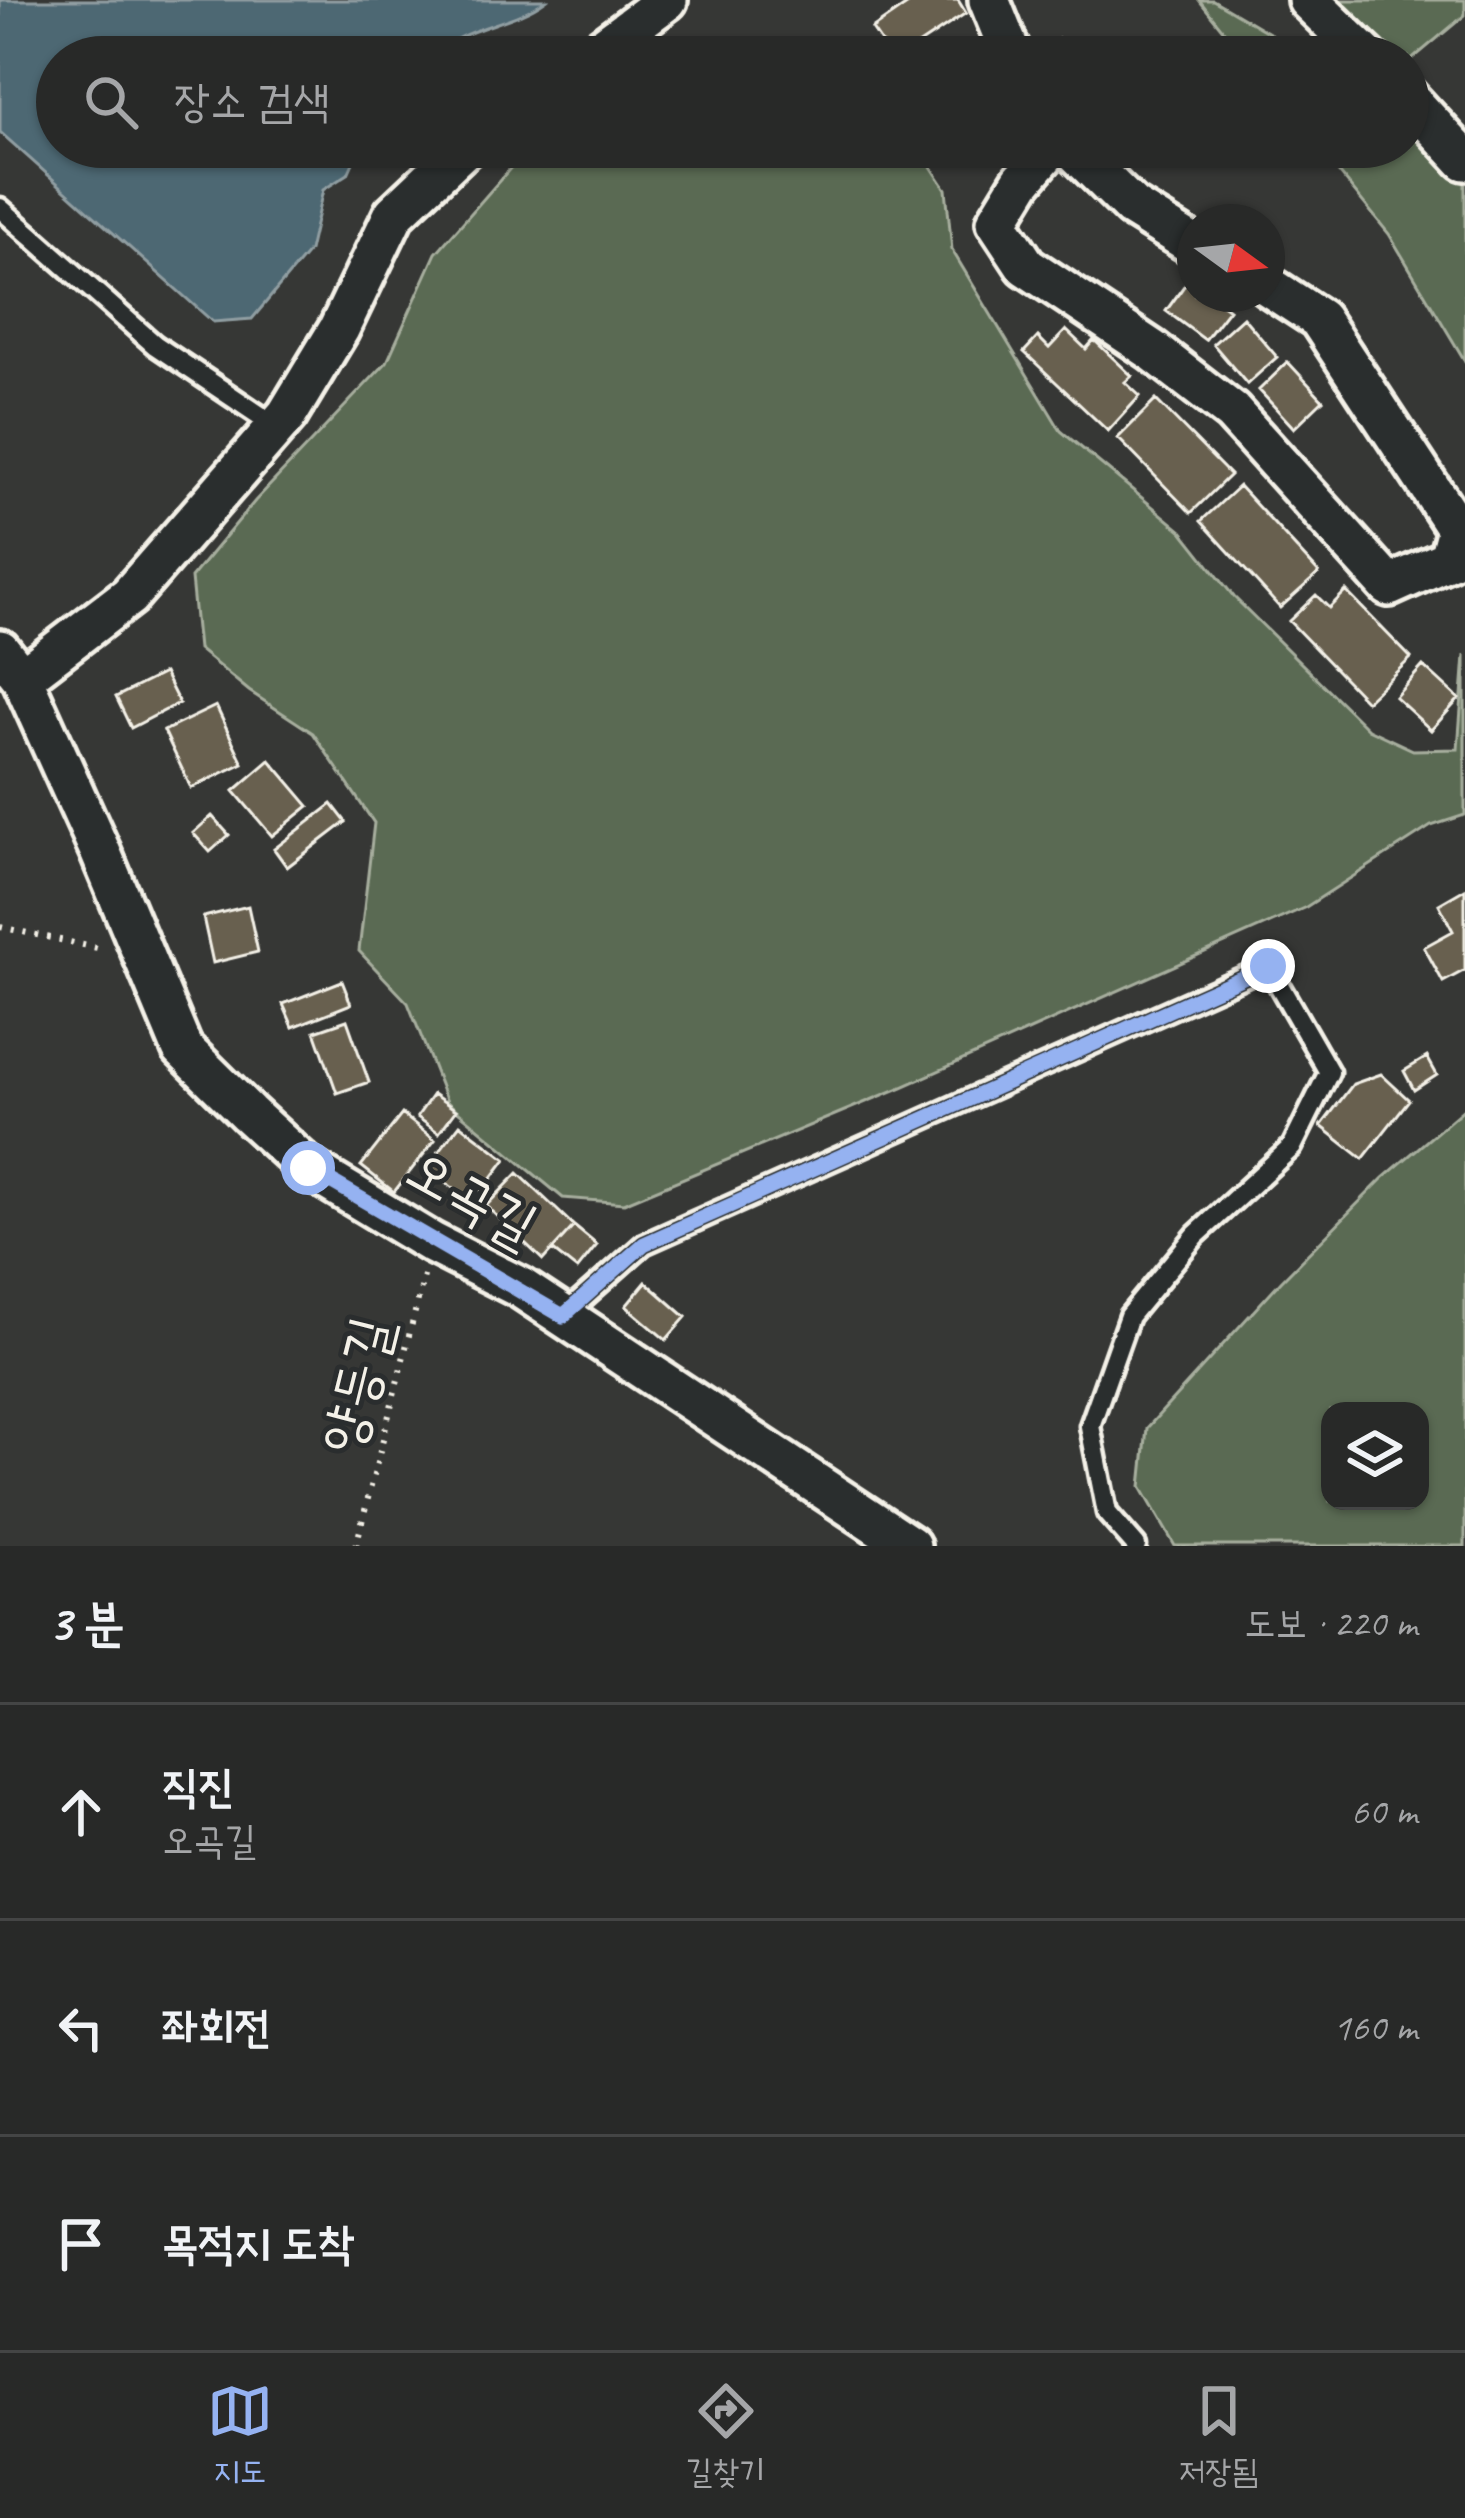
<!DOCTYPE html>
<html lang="ko">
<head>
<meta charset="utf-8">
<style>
  :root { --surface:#282928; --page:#303130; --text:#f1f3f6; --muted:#a5a6a8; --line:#444545; --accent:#95b2f1 }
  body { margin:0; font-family:Caveat,"Poor Story",sans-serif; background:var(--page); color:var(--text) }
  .controls { position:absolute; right:36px; bottom:36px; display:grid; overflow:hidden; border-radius:24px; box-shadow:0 3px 9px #0004 }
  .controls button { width:108px; height:108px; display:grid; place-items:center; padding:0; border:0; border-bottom:3px solid var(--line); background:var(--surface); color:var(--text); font:60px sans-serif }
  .compass { position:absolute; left:1177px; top:204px; width:108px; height:108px; border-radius:50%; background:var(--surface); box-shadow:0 3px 9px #0004; rotate:105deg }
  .stop { position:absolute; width:36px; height:36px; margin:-27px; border:9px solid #95b2f1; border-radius:50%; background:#fff }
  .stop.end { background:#95b2f1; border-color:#fff; box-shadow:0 3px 12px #0008 }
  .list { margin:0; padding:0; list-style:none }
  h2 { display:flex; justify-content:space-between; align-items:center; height:156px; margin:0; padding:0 48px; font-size:51px }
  h2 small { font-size:39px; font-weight:400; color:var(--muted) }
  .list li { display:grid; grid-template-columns:78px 1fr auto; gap:36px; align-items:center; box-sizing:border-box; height:216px; padding:0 48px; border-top:3px solid var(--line) }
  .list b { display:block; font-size:45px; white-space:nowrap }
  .list p { margin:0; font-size:39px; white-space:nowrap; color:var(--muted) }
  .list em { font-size:39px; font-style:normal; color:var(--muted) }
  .icon { flex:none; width:66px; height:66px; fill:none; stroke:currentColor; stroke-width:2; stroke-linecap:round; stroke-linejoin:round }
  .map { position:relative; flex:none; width:1465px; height:1546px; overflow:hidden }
  .search { position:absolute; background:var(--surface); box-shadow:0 3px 9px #0004; left:36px; right:36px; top:36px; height:132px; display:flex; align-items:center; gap:30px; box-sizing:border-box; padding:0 42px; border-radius:66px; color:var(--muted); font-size:45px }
  .sheet { height:804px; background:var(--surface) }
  nav { display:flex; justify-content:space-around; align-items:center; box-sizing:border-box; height:168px; border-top:3px solid var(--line); background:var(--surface); font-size:33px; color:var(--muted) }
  nav a { display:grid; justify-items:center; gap:6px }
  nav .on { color:var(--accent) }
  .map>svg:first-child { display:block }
  .green { fill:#5a6a53; stroke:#a7ae9e; stroke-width:3; fill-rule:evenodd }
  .water { fill:#4e6773; stroke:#909ea2; stroke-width:3 }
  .building { fill:#686050; stroke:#f4f1e8; stroke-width:3 }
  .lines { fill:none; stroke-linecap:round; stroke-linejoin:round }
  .lane-casing { stroke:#f4f1e8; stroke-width:27 }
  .street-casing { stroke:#f4f1e8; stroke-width:48 }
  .path { stroke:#f4f1e8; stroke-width:6; stroke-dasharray:3 9; stroke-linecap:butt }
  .lane { stroke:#2a2d2e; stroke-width:18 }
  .street { stroke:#2a2d2e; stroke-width:39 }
  .route { stroke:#95b2f1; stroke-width:15 }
  .labels { text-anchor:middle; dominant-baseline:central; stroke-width:10; stroke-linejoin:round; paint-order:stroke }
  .street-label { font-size:57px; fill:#f4f1e8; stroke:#2a2d2e }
</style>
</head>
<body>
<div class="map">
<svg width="1465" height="1546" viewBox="0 0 1465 1546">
  <rect width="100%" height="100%" fill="#363735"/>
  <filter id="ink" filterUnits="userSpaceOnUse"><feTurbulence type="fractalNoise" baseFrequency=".00833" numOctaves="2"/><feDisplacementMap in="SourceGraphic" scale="24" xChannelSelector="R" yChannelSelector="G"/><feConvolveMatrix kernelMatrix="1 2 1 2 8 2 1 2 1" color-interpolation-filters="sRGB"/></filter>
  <g filter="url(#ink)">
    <path class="green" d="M1199,0H1213L1310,57H1245Z
      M1334,0H1465V15L1409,62L1408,57H1402Z
      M773,41L804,57H656L677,43Z
      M1408,120L1465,151V361L1389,234L1318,147H1408Z
      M529,147H918L946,189L952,250L1061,431L1182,531L1234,597L1368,729L1413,750L1458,749L1465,655V815L1431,826L1306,907L902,1087L624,1203L563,1198L447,1102L408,1003L359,951L374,823L313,733L249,691L198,649L191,578L255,501L387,362L436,253Z
      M1465,1108V1546H1175L1141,1487L1147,1428L1281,1281L1383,1178ZM1330,1411H1420V1501H1330Z"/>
    <path class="water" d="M0,0H546C511,26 464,25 431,57H57V147H360L348,174L323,190L309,251L252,319L213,322L0,132Z"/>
    <path class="building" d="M914,0H958L966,13L900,57H891L872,29Z
      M1059,39L1095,57H1050Z
      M859,43L869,57H838Z
      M949,147H980L958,161Z
      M1189,279L1195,284V294H1209L1229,309L1205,340L1166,311Z
      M1243,317L1277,357L1247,384L1213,344Z
      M1066,330L1086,349L1094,340L1132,376L1125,382L1140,396L1108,431L1024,352L1038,337L1049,348Z
      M1288,362L1323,400L1294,428L1259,390Z
      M1156,400L1230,475L1191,513L1118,438Z
      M1239,486L1319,573L1280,608L1201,521Z
      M1346,591L1411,658L1366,701L1289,621L1316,595L1329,608Z
      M1423,666L1459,699L1431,730L1395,697Z
      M164,673L179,703L131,728L116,697Z
      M216,706L243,763L191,788L164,731Z
      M270,760L309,806L272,836L234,791Z
      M332,804L346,822L287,867L274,849Z
      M212,816L229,835L210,852L193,833Z
      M1465,889V970L1443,982L1424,947L1453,931L1439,904Z
      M248,906L258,952L213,963L203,917Z
      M342,981L351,1004L293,1027L283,1004Z
      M347,1020L369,1082L337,1093L315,1031Z
      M1427,1057L1437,1075L1414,1090L1404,1071Z
      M1381,1074L1409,1100L1363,1159L1321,1126L1353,1084Z
      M433,1094L456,1110L439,1133L417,1117Z
      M402,1114L435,1140L394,1192L361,1166Z
      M460,1124L506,1159L473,1203L426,1168Z
      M518,1173L574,1226L543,1260L486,1206Z
      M574,1226L597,1245L577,1270L552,1250Z
      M646,1282L686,1317L666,1340L626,1306Z"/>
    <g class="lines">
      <g class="lane-casing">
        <path id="lane" d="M0,208L155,345L277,427
          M563,1316L644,1244L1268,966L1329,1072L1292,1147L1196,1235L1129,1316L1090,1426L1107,1513L1136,1546"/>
      </g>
      <g class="street-casing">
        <path id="street" d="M989,0L1012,57
          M1308,0L1367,57
          M590,57L667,0
          M1408,98L1465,160
          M1051,147L1022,181L997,222L1026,266L1152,350L1232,412L1389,586L1449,559L1457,529L1319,319L1267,285
          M1071,147L1132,207L1195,246
          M0,650L22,678L100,851L182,1048L248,1113L308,1168L432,1243L521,1288L910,1546
          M22,678L129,596L287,415L339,329L394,214L465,147"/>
      </g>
      <path class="path" d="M0,927L102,949
        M356,1546L424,1276"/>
      <use href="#lane" class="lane"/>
      <use href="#street" class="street"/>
    </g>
  </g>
  <g class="lines" filter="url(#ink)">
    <path class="route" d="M308,1168L563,1316L644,1244L1268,966"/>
  </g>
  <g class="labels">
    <g class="street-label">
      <text transform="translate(472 1197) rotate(29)">오곡길</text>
      <text transform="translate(356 1385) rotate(-76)">양등길</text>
    </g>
  </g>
</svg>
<div class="controls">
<button><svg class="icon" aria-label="layers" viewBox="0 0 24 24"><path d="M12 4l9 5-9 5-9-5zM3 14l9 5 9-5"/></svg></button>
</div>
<svg class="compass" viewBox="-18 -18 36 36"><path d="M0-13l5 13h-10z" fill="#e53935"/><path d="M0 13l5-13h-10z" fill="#a5a6a8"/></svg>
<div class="stop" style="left:308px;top:1168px"></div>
<div class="stop end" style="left:1268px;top:966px"></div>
<div class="search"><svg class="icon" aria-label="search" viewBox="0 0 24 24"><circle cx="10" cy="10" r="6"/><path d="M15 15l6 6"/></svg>장소 검색</div>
</div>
<section class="sheet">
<h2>3 분<small>도보 · 220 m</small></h2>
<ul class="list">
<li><svg class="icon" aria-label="ahead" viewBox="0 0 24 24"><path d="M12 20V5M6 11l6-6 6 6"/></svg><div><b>직진</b><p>오곡길</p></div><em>60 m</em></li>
<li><svg class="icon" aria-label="left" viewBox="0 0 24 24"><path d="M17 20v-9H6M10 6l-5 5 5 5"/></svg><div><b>좌회전</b></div><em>160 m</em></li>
<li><svg class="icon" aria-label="arrive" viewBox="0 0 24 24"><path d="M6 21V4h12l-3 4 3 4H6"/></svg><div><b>목적지 도착</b></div></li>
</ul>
</section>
<nav>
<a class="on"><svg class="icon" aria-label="map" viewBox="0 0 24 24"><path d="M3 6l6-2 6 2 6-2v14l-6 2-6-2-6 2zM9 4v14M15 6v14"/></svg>지도</a>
<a><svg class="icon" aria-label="directions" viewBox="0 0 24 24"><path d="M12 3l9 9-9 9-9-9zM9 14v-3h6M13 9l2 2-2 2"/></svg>길찾기</a>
<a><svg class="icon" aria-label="saved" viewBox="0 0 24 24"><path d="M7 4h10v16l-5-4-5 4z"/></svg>저장됨</a>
</nav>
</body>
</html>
